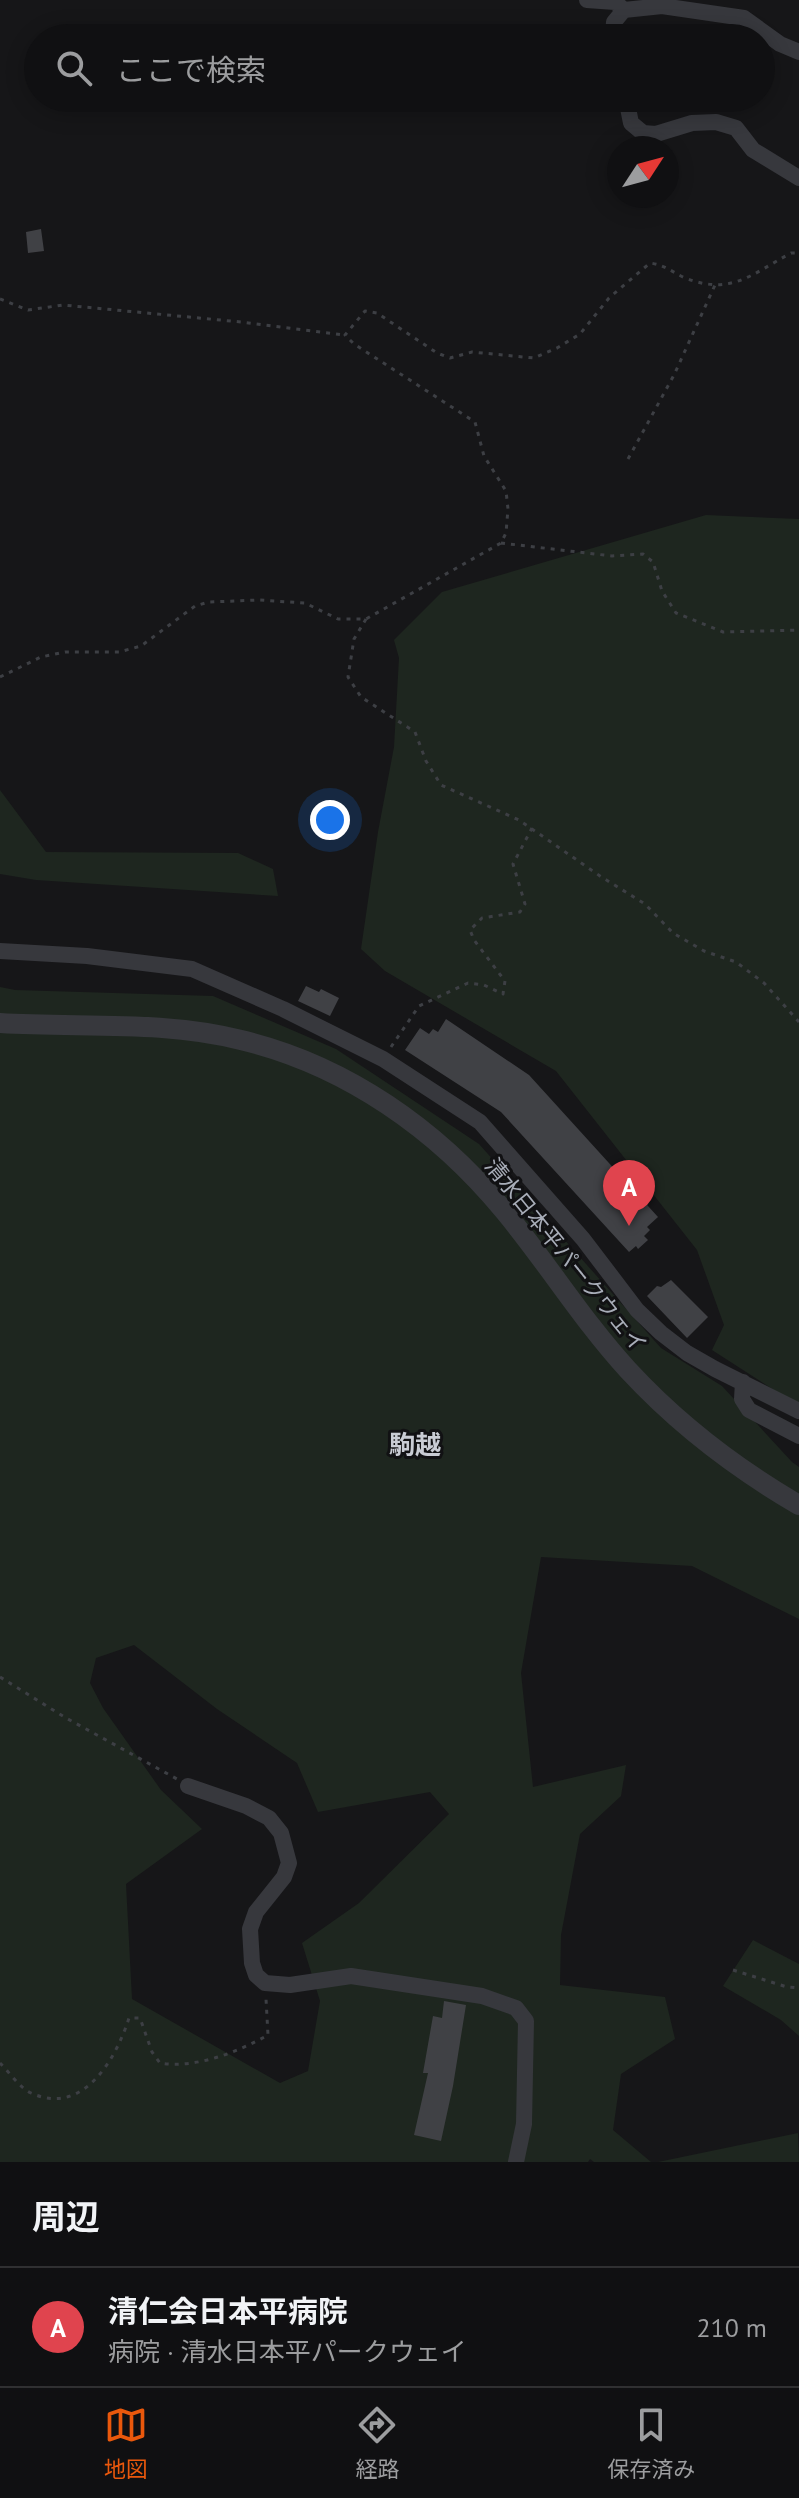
<!DOCTYPE html>
<html lang="ja">
<head>
<meta charset="utf-8">
<style>
  :root { --surface:#101012; --page:#19191b; --text:#f1f3f6; --muted:#9c9d9f; --line:#303032; --accent:#ea580c }
  body { margin:0; font-family:"PT Sans","Noto Sans JP",sans-serif; background:var(--page); color:var(--text) }
  .compass { position:absolute; left:607px; top:136px; width:72px; height:72px; border-radius:50%; background:var(--surface); box-shadow:0 4px 20px #0003; rotate:54deg }
  .you { position:absolute; left:330px; top:820px; width:28px; height:28px; margin:-20px; border:6px solid #fff; border-radius:50%; background:#1a73e8; box-shadow:0 0 0 12px #1a73e833 }
  .badge { display:grid; place-items:center; width:52px; height:52px; border-radius:50%; background:var(--accent); color:#fff; font-size:26px; font-weight:700 }
  .pin { position:absolute; translate:-50% -66px; filter:drop-shadow(0 2px 4px #0008) }
  .pin::after { content:''; position:absolute; top:42px; width:28px; height:24px; background:inherit; clip-path:polygon(0 0,100% 0,50% 100%) }
  .list { margin:0; padding:0; list-style:none }
  h2 { display:flex; justify-content:space-between; align-items:center; height:104px; margin:0; padding:0 32px; font-size:34px }
  h2 small { font-size:26px; font-weight:400; color:var(--muted) }
  .list li { display:grid; grid-template-columns:52px 1fr auto; gap:24px; align-items:center; box-sizing:border-box; height:120px; padding:0 32px; border-top:2px solid var(--line) }
  .list b { display:block; font-size:30px; white-space:nowrap }
  .list p { margin:0; font-size:26px; white-space:nowrap; color:var(--muted) }
  .list em { font-size:26px; font-style:normal; color:var(--muted) }
  .icon { flex:none; width:44px; height:44px; fill:none; stroke:currentColor; stroke-width:2; stroke-linecap:round; stroke-linejoin:round }
  .map { position:relative; flex:none; width:799px; height:2162px; overflow:hidden }
  .search { position:absolute; background:var(--surface); box-shadow:0 4px 20px #0003; left:24px; right:24px; top:24px; height:88px; display:flex; align-items:center; gap:20px; box-sizing:border-box; padding:0 28px; border-radius:44px; color:var(--muted); font-size:30px }
  .sheet { height:224px; background:var(--surface) }
  nav { display:flex; justify-content:space-around; align-items:center; box-sizing:border-box; height:112px; border-top:2px solid var(--line); background:var(--surface); font-size:22px; color:var(--muted) }
  nav a { display:grid; justify-items:center; gap:4px }
  nav .on { color:var(--accent) }
  .map>svg:first-child { display:block }
  .green { fill:#1e261f; fill-rule:evenodd }
  .building { fill:#404145 }
  .lines { fill:none; stroke-linecap:round; stroke-linejoin:round }
  .path { stroke:#3d3f44; stroke-width:3; stroke-dasharray:4 6; stroke-linecap:butt }
  .minor { stroke:#37383d; stroke-width:16 }
  .tertiary { stroke:#37383d; stroke-width:20 }
  .labels { text-anchor:middle; dominant-baseline:central; stroke-width:6; stroke-linejoin:round; paint-order:stroke }
  .street-label { font-size:22px; fill:#a8adb8; stroke:#111113 }
  .quarter-label { font-size:26px; font-weight:bold; fill:#c9ccd4; stroke:#111113 }
</style>
</head>
<body>
<div class="map">
<svg width="799" height="2162" viewBox="0 0 799 2162">
  <rect width="100%" height="100%" fill="#161618"/>
  <path class="green" d="M706,515L799,519V1406L712,1350L724,1325L697,1250L556,1071L385,971L361,949L378,832L394,747L399,658L394,640L442,592Z
    M0,790L46,852L238,853L273,869L278,896L36,880L0,874Z
    M0,987L15,990L213,996L336,1049L479,1144L661,1348L722,1386L792,1462L799,1467V1619L692,1566L541,1557L521,1673L533,1787L626,1765L621,1796L580,1834L561,1935L560,1985L665,1997L675,2039L621,2074L613,2130L651,2162H594L590,2159L588,2162H0ZM134,1645L217,1709L297,1763L318,1812L430,1792L449,1814L359,1903L302,1943L320,2001L308,2071L280,2083L132,1999L126,1884L202,1829L161,1790L103,1708L90,1683L96,1658Z
    M753,1940L799,1964V2036L781,2020L723,1986Z
    M798,2133L799,2162H658Z"/>
  <path class="building" d="M41,229L44,251L28,253L26,232Z
    M306,986L319,992L321,989L339,998L330,1016L298,1001Z
    M446,1019L529,1075L658,1217L647,1227L650,1230L644,1236L648,1240L638,1249L636,1246L629,1252L501,1112L405,1050L420,1028L429,1034L433,1029L438,1032Z
    M671,1280L708,1317L687,1338L647,1296L657,1286L661,1287Z
    M444,2001L466,2005L453,2086L441,2141L414,2135L428,2073H423L433,2016L442,2018Z"/>
  <g class="lines">
    <path class="path" d="M0,299L28,310L63,305L241,322L344,335
      M628,459L674,375L715,285
      M501,543L612,556L643,554L653,562L662,591L676,613L723,632L799,630
      M366,619L354,639L348,677L361,697L415,732L426,761L441,785L519,820L600,876L645,904L673,933L704,951L736,962L764,983L799,1022
      M0,677L41,657L65,652H119L141,646L195,606L209,602L259,600L305,603L338,619H366L501,543L506,533L508,509L506,491L484,456L475,422L354,344L345,335L365,311L377,313L437,353L450,358L472,352L534,358L557,348L580,334L609,298L650,263C665,265 672,272 685,278C731,296 752,274 791,253H799
      M391,1047L419,1006L468,983L484,985L503,994L505,981L474,940L470,930L482,918L520,912L525,904L513,864L532,828
      M0,1677L66,1718L177,1779
      M733,1970L787,1987L799,1988
      M0,2063C9,2072 20,2088 31,2093C83,2117 116,2059 129,2018H140L152,2052L160,2063C195,2069 238,2052 268,2035L266,1999"/>
    <path class="minor" d="M587,0L615,2L624,10
      M613,38L614,22L624,10L662,6L744,18L780,44L799,52
      M626,98L631,123L643,133L656,134L692,123L716,122L736,128L753,150L799,178
      M0,951L87,956L192,969L283,1009L383,1059L480,1122L583,1239L637,1310L661,1333L687,1353L715,1369L799,1411
      M743,1382L742,1399L749,1410L799,1436
      M188,1786L246,1806L269,1818L281,1833L289,1863L284,1877L256,1912L250,1929L252,1963L256,1975L265,1983L290,1985L351,1976L482,1996L516,2008L526,2021L524,2124L516,2162"/>
    <path class="tertiary" d="M0,1023C80,1028 163,1020 241,1040C346,1065 438,1130 505,1212C548,1264 583,1321 628,1370C677,1423 737,1469 799,1505"/>
  </g>
  <g class="labels">
    <g class="street-label">
      <text transform="translate(566 1255) rotate(51)">清水日本平パークウェイ</text>
    </g>
    <g class="quarter-label">
      <text x="415" y="1444">駒越</text>
    </g>
  </g>
</svg>
<svg class="compass" viewBox="-18 -18 36 36"><path d="M0-13l5 13h-10z" fill="#e53935"/><path d="M0 13l5-13h-10z" fill="#9c9d9f"/></svg>
<div class="you"></div>
<div class="pin badge" style="left:629px;top:1226px;background:#e0444e">A</div>
<div class="search"><svg class="icon" aria-label="search" viewBox="0 0 24 24"><circle cx="10" cy="10" r="6"/><path d="M15 15l6 6"/></svg>ここで検索</div>
</div>
<section class="sheet">
<h2>周辺<small></small></h2>
<ul class="list">
<li><span class="badge" style="background:#e0444e">A</span><div><b>清仁会日本平病院</b><p>病院 · 清水日本平パークウェイ</p></div><em>210 m</em></li>
</ul>
</section>
<nav>
<a class="on"><svg class="icon" aria-label="map" viewBox="0 0 24 24"><path d="M3 6l6-2 6 2 6-2v14l-6 2-6-2-6 2zM9 4v14M15 6v14"/></svg>地図</a>
<a><svg class="icon" aria-label="directions" viewBox="0 0 24 24"><path d="M12 3l9 9-9 9-9-9zM9 14v-3h6M13 9l2 2-2 2"/></svg>経路</a>
<a><svg class="icon" aria-label="saved" viewBox="0 0 24 24"><path d="M7 4h10v16l-5-4-5 4z"/></svg>保存済み</a>
</nav>
</body>
</html>
